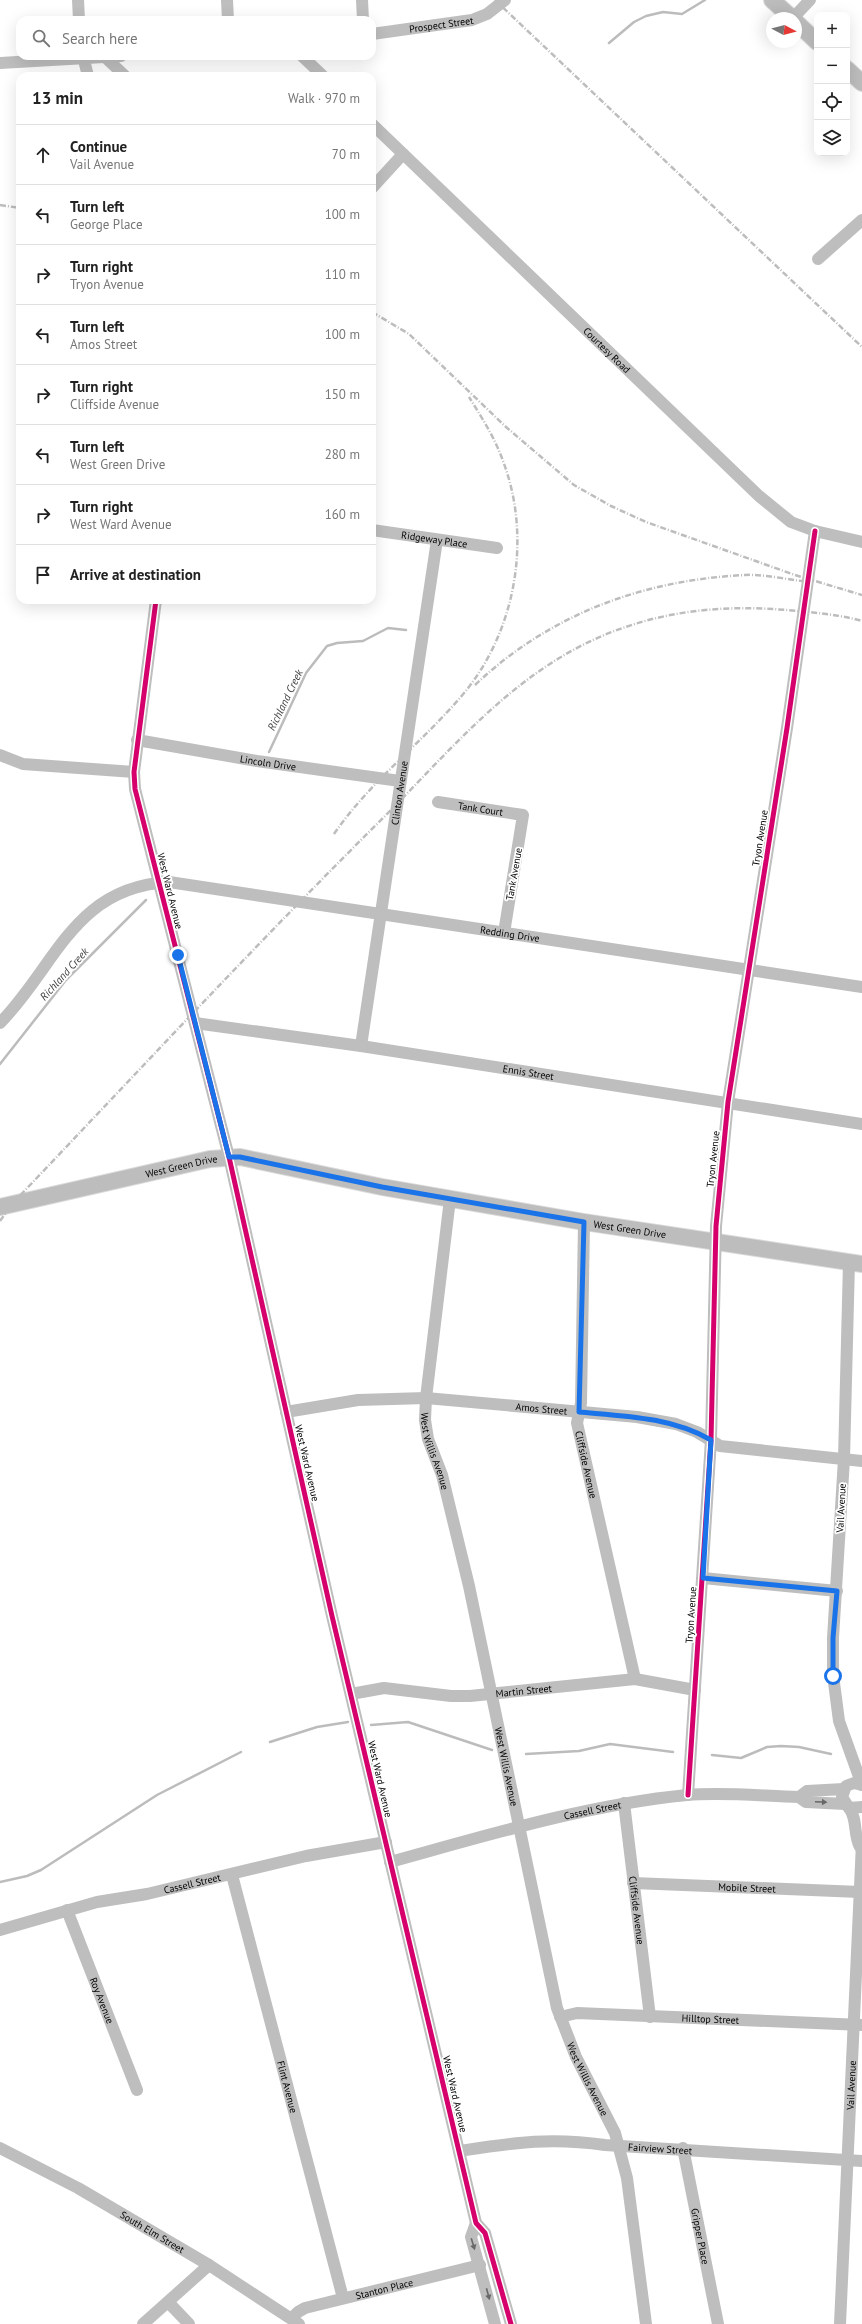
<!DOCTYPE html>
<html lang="en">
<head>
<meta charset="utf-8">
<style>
  :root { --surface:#fff; --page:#f2f2f2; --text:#222; --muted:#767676; --line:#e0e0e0 }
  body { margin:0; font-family:"PT Sans",sans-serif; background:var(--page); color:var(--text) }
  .controls { position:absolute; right:12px; top:12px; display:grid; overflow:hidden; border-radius:8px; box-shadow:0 4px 16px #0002 }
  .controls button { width:36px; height:36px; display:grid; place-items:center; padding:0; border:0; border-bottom:1px solid var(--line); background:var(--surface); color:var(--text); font:20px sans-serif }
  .compass { position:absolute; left:766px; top:12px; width:36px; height:36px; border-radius:50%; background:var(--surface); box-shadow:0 4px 16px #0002; rotate:97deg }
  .stop { position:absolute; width:12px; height:12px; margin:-9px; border:3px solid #1a73e8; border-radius:50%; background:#fff }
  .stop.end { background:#1a73e8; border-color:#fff; box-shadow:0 1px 4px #0008 }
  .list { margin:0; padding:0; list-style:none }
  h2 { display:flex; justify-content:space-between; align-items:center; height:52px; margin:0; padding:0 16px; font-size:17px }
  h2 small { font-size:13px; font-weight:400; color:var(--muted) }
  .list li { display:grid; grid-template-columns:26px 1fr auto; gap:12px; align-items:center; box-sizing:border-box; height:60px; padding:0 16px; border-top:1px solid var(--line) }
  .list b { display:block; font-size:15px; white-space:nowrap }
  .list p { margin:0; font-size:13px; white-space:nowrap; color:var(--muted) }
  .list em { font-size:13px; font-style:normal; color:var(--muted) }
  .icon { flex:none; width:22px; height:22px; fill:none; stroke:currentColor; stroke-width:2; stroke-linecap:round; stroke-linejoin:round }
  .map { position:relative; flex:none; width:862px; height:2324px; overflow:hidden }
  .search { position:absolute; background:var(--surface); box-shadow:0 4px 16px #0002; left:16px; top:16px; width:360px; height:44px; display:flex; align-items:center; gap:10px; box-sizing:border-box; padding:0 14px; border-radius:12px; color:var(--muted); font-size:15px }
  .panel { position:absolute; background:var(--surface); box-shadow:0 4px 16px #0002; left:16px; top:72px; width:360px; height:532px; border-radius:12px }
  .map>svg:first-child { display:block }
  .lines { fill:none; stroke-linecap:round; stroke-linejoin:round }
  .stream { stroke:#bcbcbc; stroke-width:2.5 }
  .major-casing { stroke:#dbdbdb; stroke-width:18 }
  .minor { stroke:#bebebe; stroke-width:12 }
  .major { stroke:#bdbdbd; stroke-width:16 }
  .rail { stroke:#bdbdbd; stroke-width:2.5; stroke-dasharray:6 2 1 2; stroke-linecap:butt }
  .cycleway-casing { stroke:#fff; stroke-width:8 }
  .cycleway { stroke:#d6006c; stroke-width:5 }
  .oneway { fill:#686868 }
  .route { stroke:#1a73e8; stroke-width:5 }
  .labels { text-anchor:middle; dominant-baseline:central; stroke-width:3.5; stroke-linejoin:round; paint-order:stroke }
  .street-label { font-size:10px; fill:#000; stroke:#fff }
  .water-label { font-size:11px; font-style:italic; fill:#414141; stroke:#fff }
</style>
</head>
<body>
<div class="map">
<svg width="862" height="2324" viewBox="0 0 862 2324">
  <rect width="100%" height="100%" fill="#fff"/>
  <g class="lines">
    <path class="stream" d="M609,43L634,22L646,16L663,12L682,14L705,0
      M269,752L306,673L327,646L337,643L363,641L388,628L406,630
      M0,1064L66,980L146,900
      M371,1725L408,1722L492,1750
      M270,1742L317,1727L348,1722
      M526,1754L579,1751L610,1744L673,1752
      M712,1755L741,1758L767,1747L781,1746L799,1747L831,1754
      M0,1882L27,1876L41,1870L157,1795L241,1752"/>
    <g class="major-casing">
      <g id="major">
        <path d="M772,0L792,18"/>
        <path d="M796,22L817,42"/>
        <path d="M847,69L862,83"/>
        <path id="s25" d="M0,1207L210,1159L240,1157L382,1187L584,1222L862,1264"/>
      </g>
    </g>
    <g class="minor">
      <path d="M78,0L79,20"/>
      <path d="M227,0L228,20"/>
      <path d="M362,0L363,20"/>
      <path d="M793,18L810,0"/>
      <path id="s1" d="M372,34L472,20L487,14L505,0"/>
      <path d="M83,56L88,76"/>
      <path d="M302,56L323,76"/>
      <path d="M105,57L125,76"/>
      <path d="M0,63L121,56"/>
      <path id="s2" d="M372,124L759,496L791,522L815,531L862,542"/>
      <path d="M372,188L403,154"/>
      <path d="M818,259L862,220"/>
      <path id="s3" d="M372,530L497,548"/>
      <path d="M156,600L134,772L135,789L229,1157L332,1616L476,2223L485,2233L511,2324"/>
      <path id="s4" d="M137,740L257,761L400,781"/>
      <path d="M0,755L23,764L134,772"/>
      <path id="s5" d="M438,802L523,815L504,933"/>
      <path id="s6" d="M0,1023C56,966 74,887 169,882L862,987"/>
      <path id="s7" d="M195,1023L361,1046L862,1124"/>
      <path id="s8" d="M361,1046L437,540"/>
      <path id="s9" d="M450,1199L426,1398L425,1420L428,1439L442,1475L469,1586L557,2008L576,2057L615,2133L627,2178L646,2324"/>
      <path id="s10" d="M584,1222L581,1403L577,1423L635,1679"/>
      <path d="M849,1262L844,1459L833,1638V1675L839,1721L862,1785"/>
      <path id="s11" d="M286,1412L358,1400L426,1398L637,1417L676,1424L697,1432L720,1446L862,1461"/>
      <path d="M703,1578L837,1591"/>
      <path id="s12" d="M351,1694L384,1688L451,1696H470L635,1679L695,1690"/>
      <path d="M862,1785L854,1783L846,1786L842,1797L849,1808L862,1807"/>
      <path d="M688,1795L711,1440L716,1226L728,1102L787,728L815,531"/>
      <path d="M799,1797L807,1791L844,1789"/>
      <path id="s13" d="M624,1803L650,2017"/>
      <path d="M849,1808C858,1820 853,1834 860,1847"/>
      <path id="s14" d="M390,1862C488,1835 586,1805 687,1795C723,1792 762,1796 799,1797L806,1802L845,1804"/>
      <path id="s15" d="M232,1875L343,2298"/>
      <path id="s16" d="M633,1883L860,1892"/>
      <path id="s17" d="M67,1910L137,2090"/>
      <path id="s18" d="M0,1930L97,1902L147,1894L306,1856L386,1842"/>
      <path id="s19" d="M560,2017L577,2013L862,2025"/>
      <path id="s20" d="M0,2148L78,2188L209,2265L299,2324"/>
      <path id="s21" d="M683,2148L718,2324"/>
      <path id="s22" d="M459,2151C513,2143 549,2137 605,2145L862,2161"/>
      <path d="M476,2223L471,2237L495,2324"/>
      <path d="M168,2302L189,2324"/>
      <path id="s23" d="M292,2318L298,2312L305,2308L480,2265"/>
      <path d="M143,2324L209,2265"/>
      <path id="s24" d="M840,2324L862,1843"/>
    </g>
    <use href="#major" class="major"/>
    <path class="rail" d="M495,0L862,347
      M0,205L20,208
      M372,312L409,334L506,427L574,485L611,506L646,522L795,575L862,595
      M475,685C550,614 643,580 745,575C763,574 784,579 802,581
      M334,834C369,783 419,745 459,699C515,636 533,540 503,461C495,438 482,418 469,397
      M0,1221L12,1204C135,1075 256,944 383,818C443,758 499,690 575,649C646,611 719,603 797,611C819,613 841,615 862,621"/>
    <g class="cycleway-casing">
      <path id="cycleway" d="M156,600L134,772L135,789L229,1157L332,1616L476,2223L485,2233L511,2324
        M688,1795L711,1440L716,1226L728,1102L787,728L815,531"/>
    </g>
    <use href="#cycleway" class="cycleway"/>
  </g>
  <defs><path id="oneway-solid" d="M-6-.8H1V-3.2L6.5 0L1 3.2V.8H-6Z"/></defs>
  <g class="oneway">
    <use href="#oneway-solid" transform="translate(821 1802) rotate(2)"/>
    <use href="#oneway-solid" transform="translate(473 2244) rotate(73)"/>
    <use href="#oneway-solid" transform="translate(488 2294) rotate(75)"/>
  </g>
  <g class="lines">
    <path class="route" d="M178,955L229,1157H240L382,1187L584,1222L579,1412C624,1416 671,1417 711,1440L703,1578L837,1591L833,1638V1676"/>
  </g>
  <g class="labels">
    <g class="street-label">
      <text stroke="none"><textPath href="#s1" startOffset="70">Prospect Street</textPath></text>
      <text stroke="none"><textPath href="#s2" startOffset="326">Courtesy Road</textPath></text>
      <text stroke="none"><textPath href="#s3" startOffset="63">Ridgeway Place</textPath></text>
      <text stroke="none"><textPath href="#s4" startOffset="133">Lincoln Drive</textPath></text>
      <text stroke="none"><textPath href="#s8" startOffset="256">Clinton Avenue</textPath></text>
      <text stroke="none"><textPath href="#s5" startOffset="43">Tank Court</textPath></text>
      <text transform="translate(760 838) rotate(-81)">Tryon Avenue</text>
      <text transform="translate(514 874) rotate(-80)">Tank Avenue</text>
      <text transform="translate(170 891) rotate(76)">West Ward Avenue</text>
      <text stroke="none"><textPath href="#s6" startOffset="574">Redding Drive</textPath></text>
      <text stroke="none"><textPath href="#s7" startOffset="337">Ennis Street</textPath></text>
      <text transform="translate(713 1159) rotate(-84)">Tryon Avenue</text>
      <text stroke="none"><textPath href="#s25" startOffset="186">West Green Drive</textPath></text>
      <text stroke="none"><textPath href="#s25" startOffset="642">West Green Drive</textPath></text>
      <text stroke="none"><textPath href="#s11" startOffset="257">Amos Street</textPath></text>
      <text stroke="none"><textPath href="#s9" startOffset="255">West Willis Avenue</textPath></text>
      <text transform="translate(307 1463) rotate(77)">West Ward Avenue</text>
      <text stroke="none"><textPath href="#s10" startOffset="244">Cliffside Avenue</textPath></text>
      <text transform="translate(841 1508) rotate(-87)">Vail Avenue</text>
      <text transform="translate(691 1615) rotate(-86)">Tryon Avenue</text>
      <text stroke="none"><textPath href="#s12" startOffset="174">Martin Street</textPath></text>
      <text stroke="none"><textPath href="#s9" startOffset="579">West Willis Avenue</textPath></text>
      <text transform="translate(380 1779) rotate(77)">West Ward Avenue</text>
      <text stroke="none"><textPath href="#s14" startOffset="209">Cassell Street</textPath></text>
      <text stroke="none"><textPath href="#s18" startOffset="198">Cassell Street</textPath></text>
      <text stroke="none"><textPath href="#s16" startOffset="114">Mobile Street</textPath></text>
      <text stroke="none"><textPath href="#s13" startOffset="108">Cliffside Avenue</textPath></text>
      <text stroke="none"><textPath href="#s17" startOffset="97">Roy Avenue</textPath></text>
      <text stroke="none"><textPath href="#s19" startOffset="151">Hilltop Street</textPath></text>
      <text stroke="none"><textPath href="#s9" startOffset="903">West Willis Avenue</textPath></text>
      <text stroke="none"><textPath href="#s24" startOffset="239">Vail Avenue</textPath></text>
      <text stroke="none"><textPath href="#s15" startOffset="219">Flint Avenue</textPath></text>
      <text transform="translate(455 2094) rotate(77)">West Ward Avenue</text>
      <text stroke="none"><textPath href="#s22" startOffset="202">Fairview Street</textPath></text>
      <text stroke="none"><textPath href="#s20" startOffset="174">South Elm Street</textPath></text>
      <text stroke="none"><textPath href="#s21" startOffset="90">Gripper Place</textPath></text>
      <text stroke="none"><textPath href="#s23" startOffset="98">Stanton Place</textPath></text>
    </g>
    <g class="water-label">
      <text transform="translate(285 700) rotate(-64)">Richland Creek</text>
      <text transform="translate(64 974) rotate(-48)">Richland Creek</text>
    </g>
  </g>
</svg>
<div class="controls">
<button>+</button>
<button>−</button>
<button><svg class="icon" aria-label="locate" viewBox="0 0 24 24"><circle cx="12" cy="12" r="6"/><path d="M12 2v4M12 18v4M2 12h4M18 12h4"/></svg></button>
<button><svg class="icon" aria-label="layers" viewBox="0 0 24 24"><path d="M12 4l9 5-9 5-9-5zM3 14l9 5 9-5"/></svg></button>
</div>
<svg class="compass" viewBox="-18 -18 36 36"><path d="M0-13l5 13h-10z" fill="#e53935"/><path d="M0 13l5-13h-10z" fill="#767676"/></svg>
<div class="stop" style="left:833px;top:1676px"></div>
<div class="stop end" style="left:178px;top:955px"></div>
<div class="search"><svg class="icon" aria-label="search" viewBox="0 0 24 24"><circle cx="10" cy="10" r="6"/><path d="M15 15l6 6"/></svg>Search here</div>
<section class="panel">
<h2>13 min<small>Walk · 970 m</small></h2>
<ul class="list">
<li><svg class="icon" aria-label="ahead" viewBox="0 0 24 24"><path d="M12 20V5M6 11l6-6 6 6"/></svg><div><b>Continue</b><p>Vail Avenue</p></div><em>70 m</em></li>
<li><svg class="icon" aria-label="left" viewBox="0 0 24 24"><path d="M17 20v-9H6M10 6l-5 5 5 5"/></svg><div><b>Turn left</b><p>George Place</p></div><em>100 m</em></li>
<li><svg class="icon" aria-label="right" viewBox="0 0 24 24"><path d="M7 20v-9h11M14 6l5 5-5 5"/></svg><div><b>Turn right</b><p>Tryon Avenue</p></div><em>110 m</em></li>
<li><svg class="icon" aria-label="left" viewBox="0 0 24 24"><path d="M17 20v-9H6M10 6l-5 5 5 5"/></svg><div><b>Turn left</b><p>Amos Street</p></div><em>100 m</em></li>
<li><svg class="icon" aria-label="right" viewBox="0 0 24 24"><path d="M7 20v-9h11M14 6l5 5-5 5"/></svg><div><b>Turn right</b><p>Cliffside Avenue</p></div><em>150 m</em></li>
<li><svg class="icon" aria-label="left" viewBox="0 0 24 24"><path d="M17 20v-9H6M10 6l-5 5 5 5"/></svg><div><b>Turn left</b><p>West Green Drive</p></div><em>280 m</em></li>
<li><svg class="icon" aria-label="right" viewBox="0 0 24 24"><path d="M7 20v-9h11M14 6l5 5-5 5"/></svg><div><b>Turn right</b><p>West Ward Avenue</p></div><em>160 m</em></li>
<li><svg class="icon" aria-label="arrive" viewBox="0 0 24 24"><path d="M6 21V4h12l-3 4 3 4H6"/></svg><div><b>Arrive at destination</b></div></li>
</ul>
</section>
</div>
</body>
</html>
